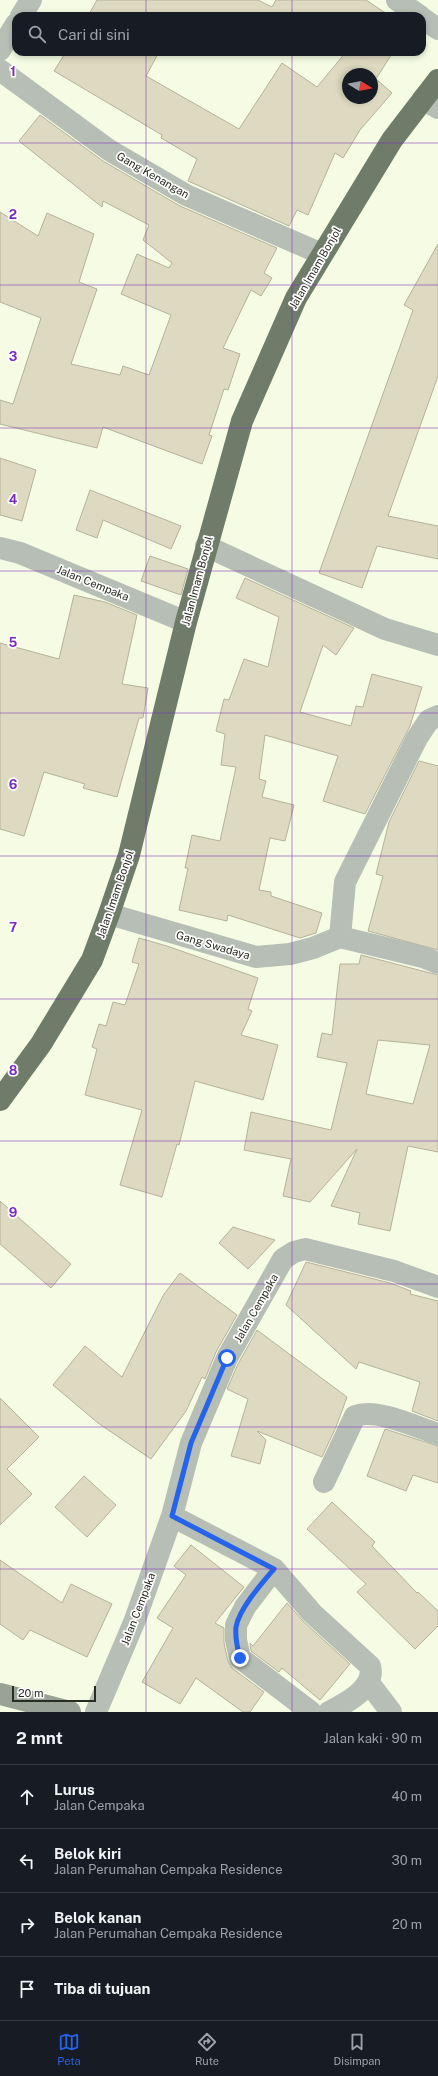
<!DOCTYPE html>
<html lang="id">
<head>
<meta charset="utf-8">
<style>
  :root { --surface:#171b24; --page:#20242c; --text:#f1f3f6; --muted:#9ea1a6; --line:#363941; --accent:#2563eb }
  body { margin:0; font-family:"Public Sans",sans-serif; background:var(--page); color:var(--text) }
  .compass { position:absolute; left:342px; top:68px; width:36px; height:36px; border-radius:50%; background:var(--surface); box-shadow:0 2px 6px #0003; rotate:100deg }
  .scale { position:absolute; left:12px; bottom:10px; width:84px; box-sizing:border-box; padding-left:4px; border:2px solid #292c23; border-top:0; font-size:11px; line-height:14px; white-space:nowrap; color:#292c23; -webkit-text-stroke:3px #fff; paint-order:stroke }
  .stop { position:absolute; width:12px; height:12px; margin:-9px; border:3px solid #2563eb; border-radius:50%; background:#fff }
  .stop.end { background:#2563eb; border-color:#fff; box-shadow:0 1px 4px #0008 }
  .list { margin:0; padding:0; list-style:none }
  h2 { display:flex; justify-content:space-between; align-items:center; height:52px; margin:0; padding:0 16px; font-size:17px }
  h2 small { font-size:13px; font-weight:400; color:var(--muted) }
  .list li { display:grid; grid-template-columns:26px 1fr auto; gap:12px; align-items:center; box-sizing:border-box; height:64px; padding:0 16px; border-top:1px solid var(--line) }
  .list b { display:block; font-size:15px; white-space:nowrap }
  .list p { margin:0; font-size:13px; white-space:nowrap; color:var(--muted) }
  .list em { font-size:13px; font-style:normal; color:var(--muted) }
  .icon { flex:none; width:22px; height:22px; fill:none; stroke:currentColor; stroke-width:2; stroke-linecap:round; stroke-linejoin:round }
  .map { position:relative; flex:none; width:438px; height:1712px; overflow:hidden }
  .search { position:absolute; background:var(--surface); box-shadow:0 2px 6px #0003; left:12px; right:12px; top:12px; height:44px; display:flex; align-items:center; gap:10px; box-sizing:border-box; padding:0 14px; border-radius:12px; color:var(--muted); font-size:15px }
  .sheet { height:308px; background:var(--surface) }
  nav { display:flex; justify-content:space-around; align-items:center; box-sizing:border-box; height:56px; border-top:1px solid var(--line); background:var(--surface); font-size:11px; color:var(--muted) }
  nav a { display:grid; justify-items:center; gap:2px }
  nav .on { color:var(--accent) }
  .map>svg:first-child { display:block }
  .building { fill:#dddac1; stroke:#b5b29a; fill-rule:evenodd }
  .lines { fill:none; stroke-linecap:round; stroke-linejoin:round }
  .street { stroke:#b7beb5; stroke-width:22 }
  .secondary { stroke:#98a295; stroke-width:22 }
  .highway { stroke:#6e7c69; stroke-width:22 }
  .route { stroke:#2563eb; stroke-width:5 }
  .grid { fill:none; stroke:#7b2cbf; stroke-width:1; stroke-opacity:0.55 }
  .labels { text-anchor:middle; dominant-baseline:central; stroke-width:3.5; stroke-linejoin:round; paint-order:stroke }
  .street-label { font-size:11px; fill:#292c23; stroke:#fff }
  .grid-label { font-size:13px; text-anchor:middle; font-weight:bold; fill:#7b2cbf; stroke:#fff; stroke-width:3.5; stroke-linejoin:round; paint-order:stroke }
</style>
</head>
<body>
<div class="map">
<svg width="438" height="1712" viewBox="0 0 438 1712">
  <rect width="100%" height="100%" fill="#f5fce3"/>
  <path class="building" d="M97,0H258L272,7L276,0H366L390,16H88Z
    M66,52H159L146,76L239,129L282,63L317,87L346,52H393L376,79L392,93L360,130L343,158L335,153L308,215L297,210L289,226L188,181L197,159L161,138L162,135L54,71ZM348,74H372V98H348Z
    M40,115L103,161L180,206L277,248L264,273L272,278L261,296L251,290L223,348L240,354L228,390L224,389L209,435L212,436L202,464L103,427L97,448L0,424V400L13,404L41,318L0,302V212L38,236L47,213L94,234L79,282L97,289L71,364L120,375L123,366L149,375L171,315L121,294L137,254L169,268L172,263L143,240L149,225L103,201L102,207L19,141Z
    M438,244V376L388,516L438,526V559L377,546L362,588L319,573L413,310L404,305Z
    M0,458L36,470L22,521L0,515Z
    M90,490L181,526L171,549L103,520L97,538L76,530Z
    M150,556L188,569L181,595L141,581Z
    M245,578L354,628L336,655L323,645L300,712L351,726L356,706L363,707L372,674L422,687L410,726L365,814L323,801L338,756L265,735L259,779L266,781L262,797L294,805L285,841L270,838L259,890L271,892V896L322,913L316,933L300,938L228,915L227,921L179,910L188,868H185L192,835L220,841L236,767L221,765L225,734L216,731L224,699L229,700L244,659L268,667L279,617L236,598Z
    M74,595L105,602L137,615L122,684L148,688L143,718H139L117,797L83,788L85,784L44,772L24,836L0,829V643L59,659Z
    M419,761L438,766V950L368,931L383,876L376,874L389,822Z
    M139,938L167,946L258,978L248,1009L252,1011L241,1035L278,1045L263,1100L195,1081L179,1145L177,1144L162,1197L120,1185L142,1110L85,1095L97,1049L92,1047L99,1024L106,1026L113,1002L125,1005L139,964L132,962Z
    M361,955L438,975V1152L408,1146L390,1231L358,1224L360,1213L331,1206L357,1149L310,1202L283,1196L291,1159L244,1150L251,1112L331,1130L347,1063L317,1057L322,1033L332,1035L340,964H359ZM378,1040L430,1045L413,1104L366,1094Z
    M0,1201L71,1264L51,1288L0,1244Z
    M233,1227L275,1240L248,1269L219,1243Z
    M306,1262L390,1283L411,1291L410,1294L438,1301V1421L412,1411L420,1382L359,1362L356,1369L286,1305Z
    M180,1273L237,1315L216,1352L205,1379L202,1377L186,1411L151,1459L98,1423L53,1385L85,1346L122,1377L164,1294Z
    M257,1330L347,1397L336,1427L322,1457L257,1431L266,1440L260,1464L231,1456L248,1399L227,1389L238,1364Z
    M0,1398L39,1437L7,1469L32,1494L0,1525Z
    M385,1429L438,1446V1483L413,1475L406,1491L367,1476Z
    M84,1476L116,1505L87,1537L55,1507Z
    M332,1502L375,1542L372,1546L417,1593L418,1592L438,1611V1626L415,1649L357,1592L366,1584L307,1529Z
    M191,1545L244,1587L215,1623L224,1628V1643L228,1661L232,1668L264,1692L250,1712H243L196,1678L180,1704L142,1682L173,1628L157,1618L186,1575L174,1566Z
    M0,1560L62,1603L71,1584L112,1604L87,1657L30,1630L23,1640L0,1624Z
    M287,1603L304,1622L350,1664L320,1700L282,1668L279,1672L251,1651L250,1643L253,1646Z"/>
  <g class="lines">
    <path class="street" d="M397,0L420,16
      M21,16L31,0
      M422,18L438,29
      M0,50L16,24
      M0,70L109,150L186,195L322,254
      M423,99L438,108
      M206,546L385,629L438,645
      M0,548L20,553L186,622
      M109,914L256,957L290,954L313,948L340,937
      M340,937L345,882L417,738L429,720L438,716
      M340,937L423,957L438,963
      M324,1482L355,1416C377,1408 416,1427 438,1434
      M172,1516L274,1569L245,1607L236,1625V1640L240,1658L311,1712
      M274,1569L312,1613L370,1666C376,1688 346,1703 329,1712
      M369,1683L391,1712
      M96,1712L135,1620L172,1516L191,1443L227,1358L283,1259L294,1252L305,1249L394,1271L438,1287"/>
    <path class="secondary" d="M0,1694L70,1712"/>
    <path class="highway" d="M0,1100L41,1044L92,960L109,914L129,855L186,622L242,421L296,298L392,140L438,80"/>
  </g>
  <g class="lines">
    <path class="route" d="M227,1358L191,1443L172,1516L274,1569C262,1583 239,1609 236,1627C235,1637 237,1647 240,1658"/>
  </g>
  <path class="grid" d="M146,0V16M292,0V16M146,52V1712M292,52V1712M0,143H438M0,285H438M0,428H438M0,571H438M0,713H438M0,856H438M0,999H438M0,1141H438M0,1284H438M0,1427H438M0,1569H438"/>
  <g class="labels">
    <g class="street-label">
      <text transform="translate(153 175) rotate(30)">Gang Kenangan</text>
      <text transform="translate(315 268) rotate(-60)">Jalan Imam Bonjol</text>
      <text transform="translate(197 581) rotate(-75)">Jalan Imam Bonjol</text>
      <text transform="translate(93 583) rotate(22)">Jalan Cempaka</text>
      <text transform="translate(115 894) rotate(-71)">Jalan Imam Bonjol</text>
      <text transform="translate(213 945) rotate(16)">Gang Swadaya</text>
      <text transform="translate(256 1308) rotate(-60)">Jalan Cempaka</text>
      <text transform="translate(138 1609) rotate(-69)">Jalan Cempaka</text>
    </g>
  </g>
  <g class="grid-label">
    <text x="13" y="76">1</text>
    <text x="13" y="219">2</text>
    <text x="13" y="361">3</text>
    <text x="13" y="504">4</text>
    <text x="13" y="647">5</text>
    <text x="13" y="789">6</text>
    <text x="13" y="932">7</text>
    <text x="13" y="1075">8</text>
    <text x="13" y="1217">9</text>
  </g>
</svg>
<svg class="compass" viewBox="-18 -18 36 36"><path d="M0-13l5 13h-10z" fill="#e53935"/><path d="M0 13l5-13h-10z" fill="#9ea1a6"/></svg>
<div class="scale">20 m</div>
<div class="stop" style="left:227px;top:1358px"></div>
<div class="stop end" style="left:240px;top:1658px"></div>
<div class="search"><svg class="icon" aria-label="search" viewBox="0 0 24 24"><circle cx="10" cy="10" r="6"/><path d="M15 15l6 6"/></svg>Cari di sini</div>
</div>
<section class="sheet">
<h2>2 mnt<small>Jalan kaki · 90 m</small></h2>
<ul class="list">
<li><svg class="icon" aria-label="ahead" viewBox="0 0 24 24"><path d="M12 20V5M6 11l6-6 6 6"/></svg><div><b>Lurus</b><p>Jalan Cempaka</p></div><em>40 m</em></li>
<li><svg class="icon" aria-label="left" viewBox="0 0 24 24"><path d="M17 20v-9H6M10 6l-5 5 5 5"/></svg><div><b>Belok kiri</b><p>Jalan Perumahan Cempaka Residence</p></div><em>30 m</em></li>
<li><svg class="icon" aria-label="right" viewBox="0 0 24 24"><path d="M7 20v-9h11M14 6l5 5-5 5"/></svg><div><b>Belok kanan</b><p>Jalan Perumahan Cempaka Residence</p></div><em>20 m</em></li>
<li><svg class="icon" aria-label="arrive" viewBox="0 0 24 24"><path d="M6 21V4h12l-3 4 3 4H6"/></svg><div><b>Tiba di tujuan</b></div></li>
</ul>
</section>
<nav>
<a class="on"><svg class="icon" aria-label="map" viewBox="0 0 24 24"><path d="M3 6l6-2 6 2 6-2v14l-6 2-6-2-6 2zM9 4v14M15 6v14"/></svg>Peta</a>
<a><svg class="icon" aria-label="directions" viewBox="0 0 24 24"><path d="M12 3l9 9-9 9-9-9zM9 14v-3h6M13 9l2 2-2 2"/></svg>Rute</a>
<a><svg class="icon" aria-label="saved" viewBox="0 0 24 24"><path d="M7 4h10v16l-5-4-5 4z"/></svg>Disimpan</a>
</nav>
</body>
</html>
